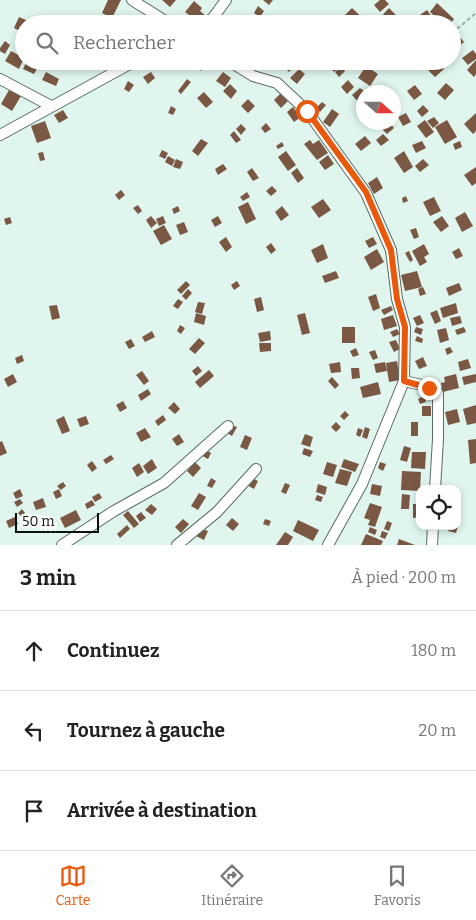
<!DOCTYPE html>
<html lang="fr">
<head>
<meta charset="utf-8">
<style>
  :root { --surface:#fff; --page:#f2f2f2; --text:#222; --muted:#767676; --line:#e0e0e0; --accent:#ea580c }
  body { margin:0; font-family:Bitter,serif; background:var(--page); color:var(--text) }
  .controls { position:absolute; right:15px; bottom:15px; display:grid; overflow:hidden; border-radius:10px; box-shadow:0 2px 8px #0003 }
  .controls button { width:45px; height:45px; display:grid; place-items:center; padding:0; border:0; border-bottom:1px solid var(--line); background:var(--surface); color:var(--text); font:25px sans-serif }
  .compass { position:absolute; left:356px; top:85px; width:45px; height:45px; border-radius:50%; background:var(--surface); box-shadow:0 2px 8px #0003; rotate:111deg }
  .scale { position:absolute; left:15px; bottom:12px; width:84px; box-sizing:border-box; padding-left:5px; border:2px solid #0b1311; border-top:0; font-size:14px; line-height:18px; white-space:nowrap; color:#0b1311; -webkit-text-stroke:4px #fff; paint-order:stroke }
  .stop { position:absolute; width:15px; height:15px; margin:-11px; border:4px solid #ea580c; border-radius:50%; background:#fff }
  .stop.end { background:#ea580c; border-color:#fff; box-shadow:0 1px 5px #0008 }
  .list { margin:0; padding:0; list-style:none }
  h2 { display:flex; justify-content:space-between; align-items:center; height:65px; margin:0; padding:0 20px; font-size:21px }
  h2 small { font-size:16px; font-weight:400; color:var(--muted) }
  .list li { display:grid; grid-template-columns:32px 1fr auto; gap:15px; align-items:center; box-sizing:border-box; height:80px; padding:0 20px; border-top:1px solid var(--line) }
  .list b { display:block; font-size:19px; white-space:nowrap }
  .list em { font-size:16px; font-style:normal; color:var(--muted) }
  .icon { flex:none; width:28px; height:28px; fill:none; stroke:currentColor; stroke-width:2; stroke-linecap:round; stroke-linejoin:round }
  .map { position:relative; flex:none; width:476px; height:545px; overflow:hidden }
  .search { position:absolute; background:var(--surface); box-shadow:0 2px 8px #0003; left:15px; right:15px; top:15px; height:55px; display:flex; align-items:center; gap:12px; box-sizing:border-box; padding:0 18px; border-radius:28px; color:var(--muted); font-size:19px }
  .sheet { height:305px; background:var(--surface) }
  nav { display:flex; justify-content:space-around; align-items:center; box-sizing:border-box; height:70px; border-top:1px solid var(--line); background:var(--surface); font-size:14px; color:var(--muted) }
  nav a { display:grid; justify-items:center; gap:2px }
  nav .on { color:var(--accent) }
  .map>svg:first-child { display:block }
  .building { fill:#7a5844 }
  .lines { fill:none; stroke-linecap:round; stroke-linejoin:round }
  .street-casing { stroke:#586b65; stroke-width:12 }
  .path { stroke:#9fb0ab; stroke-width:2; stroke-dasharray:4 2.5; stroke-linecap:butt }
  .street { stroke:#fff; stroke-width:10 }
  .route { stroke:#ea580c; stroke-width:6 }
</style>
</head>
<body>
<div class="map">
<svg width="476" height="545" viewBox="0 0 476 545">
  <rect width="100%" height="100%" fill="#dff5ee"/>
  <path class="building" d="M108,0H121L112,18L102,13Z
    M162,0H176L170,7Z
    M263,0H273L269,5Z
    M380,0H385L389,4L380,12L374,5Z
    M194,1L202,8L200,11L206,16L200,23L185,12Z
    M437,3L454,19L450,24H443L430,12Z
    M258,6L264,11L260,17L254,13Z
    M352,8L369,24H352L344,16Z
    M389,8L396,15L389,24H379L377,21Z
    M427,10L435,22L432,24H422L417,17Z
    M19,17L35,24H24V33L14,28Z
    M150,18L158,22L157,24H146Z
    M459,36L464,42L457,48L452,42Z
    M5,41L10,45L5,54L0,51V48Z
    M473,50L476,54V59L468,65L462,58Z
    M11,51L24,58L19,69L5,61Z
    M476,60V74L474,77L467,70Z
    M27,61L38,67L34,74L23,69Z
    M197,61H209L201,71L194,64Z
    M287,61H297L298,62L289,72L285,68L289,63Z
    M336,61L341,66L334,72L330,67Z
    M354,61H365L359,67Z
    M427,61H437L444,69L435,77L423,65Z
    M366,66L378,74L370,86L358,78Z
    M341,67L345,71L339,77L335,72Z
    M299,69L305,74L297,84L290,78Z
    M46,72L59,79L56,86L42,80Z
    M151,72L155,78L148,84L143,77Z
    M223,72L231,78L225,87L216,81Z
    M187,79L191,82L181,94L178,91Z
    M348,80L354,87L347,94L341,87Z
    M128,81L134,85L129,92L124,89Z
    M446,83L454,90L445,100L437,93Z
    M230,84L237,91L231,99L223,91Z
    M415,85L422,94L414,100L407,91Z
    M360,88L364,91V103L361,105L352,95Z
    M9,90L21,96L12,111L1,104Z
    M204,92L213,102L206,108L197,98Z
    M282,92L289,100L281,108L274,100Z
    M248,99L255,106L248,113L241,106Z
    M322,102L326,105L320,112L316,108Z
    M423,105L429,111L422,117L417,111Z
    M171,106L176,109L173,115L168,113Z
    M293,107L301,117L294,122L287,112Z
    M332,109L339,114L330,127L323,122Z
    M63,110L68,118L59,123L54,115Z
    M406,113L411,122L403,126L398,117Z
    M476,113V131L473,134L464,124Z
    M434,117L439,123L433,128L427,121Z
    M425,120L434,132L426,138L417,126Z
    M447,120L457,137L445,144L435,127Z
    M45,121L51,138L37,143L31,126Z
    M383,122H389L394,128L387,134L379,126Z
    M266,123L271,129L265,133L261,128Z
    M241,124L246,129L241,135L236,129Z
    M234,131L241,140L236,143L230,135Z
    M383,134L389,140L381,146L376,140Z
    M365,136L371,143L361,151L355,144Z
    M201,139L208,143L198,156L192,151Z
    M310,140L313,144L319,140L328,153L317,160L304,144Z
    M422,141L426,148L416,153L412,145Z
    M460,141L462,147L455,150L453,144Z
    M282,142L284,146L278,149L276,146Z
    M162,150L168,153L165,159L159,156Z
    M286,151L296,165L288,171L278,157Z
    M404,151L413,167L404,173L394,158Z
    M43,152L45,160L40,161L38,153Z
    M328,155L334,164L325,170L319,162Z
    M168,156L175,160L172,166L165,162Z
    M176,159L183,162L180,169L173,167Z
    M423,159L429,165L420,172L415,166Z
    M223,164L227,169L218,175L215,169Z
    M476,167V183L472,186L464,175Z
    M252,168L259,178L253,181L247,172Z
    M297,168L304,178L298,183L291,173Z
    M377,177L383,188L374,194L368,183Z
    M272,186L277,191L271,196L266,191Z
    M121,190L125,195L119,200L115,195Z
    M247,192L250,197L243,201L240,197Z
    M406,196L408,201L403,203L402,198Z
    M434,197L441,211L430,216L423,202Z
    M323,199L331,210L319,218L311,207Z
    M248,202L256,219L246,224L238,207Z
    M138,205L142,211L138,214L133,208Z
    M178,206L180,211L174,214L172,209Z
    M282,206L289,215L281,221L275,212Z
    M465,212L473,226L462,232L455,218Z
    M151,216L157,223L151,228L146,220Z
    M163,216L166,223L159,226L156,219Z
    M218,216L222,223L215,227L211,220Z
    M442,216L449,226L441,232L433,222Z
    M10,217L12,223L6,225L4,219Z
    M184,222L188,232L180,235L176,225Z
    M164,225L172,239L161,245L153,231Z
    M416,228L419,237L414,239L410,230Z
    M226,237L232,247L226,252L219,242Z
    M373,237L377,244L369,248L365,241Z
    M271,243L276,250L271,254L266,247Z
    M323,244L328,258L317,263L311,250Z
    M424,244L429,254L424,257L427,262L420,266L412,251Z
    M459,248L463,256L456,259L452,252Z
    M377,249L384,262L371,270L364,257Z
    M409,251L413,260L410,262L405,253Z
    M336,271L339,278L325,283L322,276Z
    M417,271L422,287L405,291L401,275Z
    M186,281L190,285L181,294L177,290Z
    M237,281L240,286L234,290L231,285Z
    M459,283L462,290L449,296L446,288Z
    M423,287L426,294L420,296L418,289Z
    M188,289L192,293L186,300L182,296Z
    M376,294L380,308L373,311L368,297Z
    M261,297L264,310L257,312L254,299Z
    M178,299L183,302L178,309L173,306Z
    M198,302L205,303L202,314L195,312Z
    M456,303L458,313L443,318L440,308Z
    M57,305L60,318L52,320L49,306Z
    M391,306L393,310L384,315L381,310Z
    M437,310L441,321L435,324L430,313Z
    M196,313L206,316L204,325L194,322Z
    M305,313L310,333L302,335L297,315Z
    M393,315L397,326L384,330L381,319Z
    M420,315L424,323L417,326L413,318Z
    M460,316L462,323L452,326L450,318Z
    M180,325L185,328L181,334L177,331Z
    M342,327H355V343H342Z
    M416,327L423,329L421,335L414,332Z
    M464,327L466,332L457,335L455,330Z
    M446,328L449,340L440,343L437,330Z
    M397,329L400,334L393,337L390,332Z
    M152,331L155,337L145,342L142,337Z
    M270,331L271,340L260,342L258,333Z
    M417,336L423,339L422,343L415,341Z
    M199,338L205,343L195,354L189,349Z
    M131,339L135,346L129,349L125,342Z
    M396,340L400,349L394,352L389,342Z
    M259,343H271V351L260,352Z
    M450,347L453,352L447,355L445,349Z
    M356,348L359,355L353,357L350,351Z
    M375,350L378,358L373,360L369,352Z
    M22,355L24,361L17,364L15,358Z
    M423,357L427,366L419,369L415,361Z
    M468,359L471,368L460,371L458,362Z
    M397,361L400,380L389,382L386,363Z
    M340,362L341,372L331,373L329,364Z
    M385,362L387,371L376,373L374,364Z
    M198,366L202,371L196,376L192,371Z
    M351,368H359L360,378L352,379Z
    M209,370L214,376L200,388L195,382Z
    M142,371L149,381L144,385L136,375Z
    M13,374L17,382L8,387L4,379Z
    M456,374L459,388L443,392L441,383L445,382L444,377Z
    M476,374V382L464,385L462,377Z
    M332,377L339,385L335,389L328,381Z
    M378,382L381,394L363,398L360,387Z
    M148,389L151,394L141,401L138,395Z
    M424,396L426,402L420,404L418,399Z
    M123,401L127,408L120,412L116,405Z
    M174,402L180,409L175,414L168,408Z
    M476,405V423L467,425L463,409Z
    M422,406H431V416H422Z
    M457,409L460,422L448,425L445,412Z
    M345,411L349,415L344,420L340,416Z
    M163,415L166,420L158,426L155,421Z
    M64,416L70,431L62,434L56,420Z
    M86,416L89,424L80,427L77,419Z
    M336,422L341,427L336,432L331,427Z
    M411,422H418V436H411Z
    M231,425L237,427L232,436L227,433Z
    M365,427L370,429L367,439L362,437Z
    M145,428L151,437L141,442L136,433Z
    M358,428L363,430L360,437L356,435Z
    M179,434L184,442L177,446L172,439Z
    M305,434L313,437L310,447L301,444Z
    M245,435L252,438L247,450L240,447Z
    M476,439V463L470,464L468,440Z
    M2,441L7,453L0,456V442Z
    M404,446L411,448L407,462L400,460Z
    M304,448L313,451L310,457L302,454Z
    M205,449L211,453L208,459L201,455Z
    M412,452H426L425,469L411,468Z
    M111,455L114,459L106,464L103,460Z
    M152,459L157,468L148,474L143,466Z
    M344,459L359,464L355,472L341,467Z
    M92,461L97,468L92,472L87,465Z
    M195,462L201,468L193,477L187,471Z
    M327,462L337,465L333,477L323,474Z
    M380,462L386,464L383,471L378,468Z
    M139,463L144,472L137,477L132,468Z
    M340,469L352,472L347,486L335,483Z
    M402,471L421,472L420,491L401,490Z
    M250,477L258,481L254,489L247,485Z
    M211,478L216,481L212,488L207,486Z
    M63,482L66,486L61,490L57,486Z
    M285,483L290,485L286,494L281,492Z
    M318,484L327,487L325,495L316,492Z
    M372,484L382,486L380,496L370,494Z
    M20,489L23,496L16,499L13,493Z
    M59,489L62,496L56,499L53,492Z
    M99,493L102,498L95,502L92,497Z
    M199,493L206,497L198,510L191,506Z
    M402,494L410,495L409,509H401Z
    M317,495L323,497L321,502L315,500Z
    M43,498L46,507L36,510L33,502Z
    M20,499L23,503L17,507L14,502Z
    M92,500L95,505L87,509L85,504Z
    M370,503L382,507L375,527L368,525L370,520L364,518Z
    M151,504L157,509L152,515L145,510Z
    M413,504H420V517L413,518Z
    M22,509L25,513L21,516L18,513Z
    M76,510L81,520L65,528L60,518Z
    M128,511L139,524L134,528L123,515Z
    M141,512L146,518L140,522L136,516Z
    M15,517L18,524L9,528L6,521Z
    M232,518L239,524L233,531L226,525Z
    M183,519L189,524L181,533L175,527Z
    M265,519L271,521L269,526L263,524Z
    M298,520L319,530L313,541L293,531Z
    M387,521L392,523L389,531L384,529Z
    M127,525L130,529L120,538L117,534Z
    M450,526H458L456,533L448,531Z
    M370,527L377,530L375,535L368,532Z
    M200,528L208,531L204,540L196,536Z
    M382,531L388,533L385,539L380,537Z
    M285,532L293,537L288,545H276Z
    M366,534L383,541L381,545H361Z
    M399,539L415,545H397Z"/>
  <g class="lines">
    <g class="street-casing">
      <path id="street" d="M132,0L170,24
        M201,24L212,19L226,0
        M229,61L253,76L277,83L307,111L366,193L391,250L397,299L405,327L404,381L362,484L328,545
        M0,79L51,106
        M0,135L126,66L139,61
        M404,381L422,385L438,393V439L435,489
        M62,545L114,511L164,483L228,426
        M177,545L217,512L256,469
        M432,545L433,526"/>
    </g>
    <path class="path" d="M452,33L476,13
      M415,64L417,61"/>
    <use href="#street" class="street"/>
  </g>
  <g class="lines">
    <path class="route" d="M307,111L366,192L391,250L397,299L405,327L404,381L429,388"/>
  </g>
</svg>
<div class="controls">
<button><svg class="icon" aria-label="locate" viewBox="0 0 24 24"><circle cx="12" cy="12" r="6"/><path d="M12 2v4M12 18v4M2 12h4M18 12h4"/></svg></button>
</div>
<svg class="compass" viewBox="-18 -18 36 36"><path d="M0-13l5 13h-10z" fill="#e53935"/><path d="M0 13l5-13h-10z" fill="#767676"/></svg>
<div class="scale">50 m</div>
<div class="stop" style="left:307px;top:111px"></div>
<div class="stop end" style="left:429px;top:388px"></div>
<div class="search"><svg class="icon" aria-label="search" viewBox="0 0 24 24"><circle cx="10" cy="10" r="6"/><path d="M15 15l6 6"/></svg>Rechercher</div>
</div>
<section class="sheet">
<h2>3 min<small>À pied · 200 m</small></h2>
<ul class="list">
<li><svg class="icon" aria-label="ahead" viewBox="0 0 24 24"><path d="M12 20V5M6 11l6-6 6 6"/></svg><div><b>Continuez</b></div><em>180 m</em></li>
<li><svg class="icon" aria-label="left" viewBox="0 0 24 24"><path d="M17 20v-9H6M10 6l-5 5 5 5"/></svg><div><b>Tournez à gauche</b></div><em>20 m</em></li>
<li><svg class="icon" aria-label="arrive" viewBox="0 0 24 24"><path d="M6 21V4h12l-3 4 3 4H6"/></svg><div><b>Arrivée à destination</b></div></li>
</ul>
</section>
<nav>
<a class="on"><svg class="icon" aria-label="map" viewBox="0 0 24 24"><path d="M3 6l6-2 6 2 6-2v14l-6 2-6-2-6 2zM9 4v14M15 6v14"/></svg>Carte</a>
<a><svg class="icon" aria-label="directions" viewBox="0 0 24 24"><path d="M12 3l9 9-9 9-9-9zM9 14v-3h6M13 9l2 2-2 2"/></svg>Itinéraire</a>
<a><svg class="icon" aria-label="saved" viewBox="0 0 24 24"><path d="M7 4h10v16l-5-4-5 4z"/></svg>Favoris</a>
</nav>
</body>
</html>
